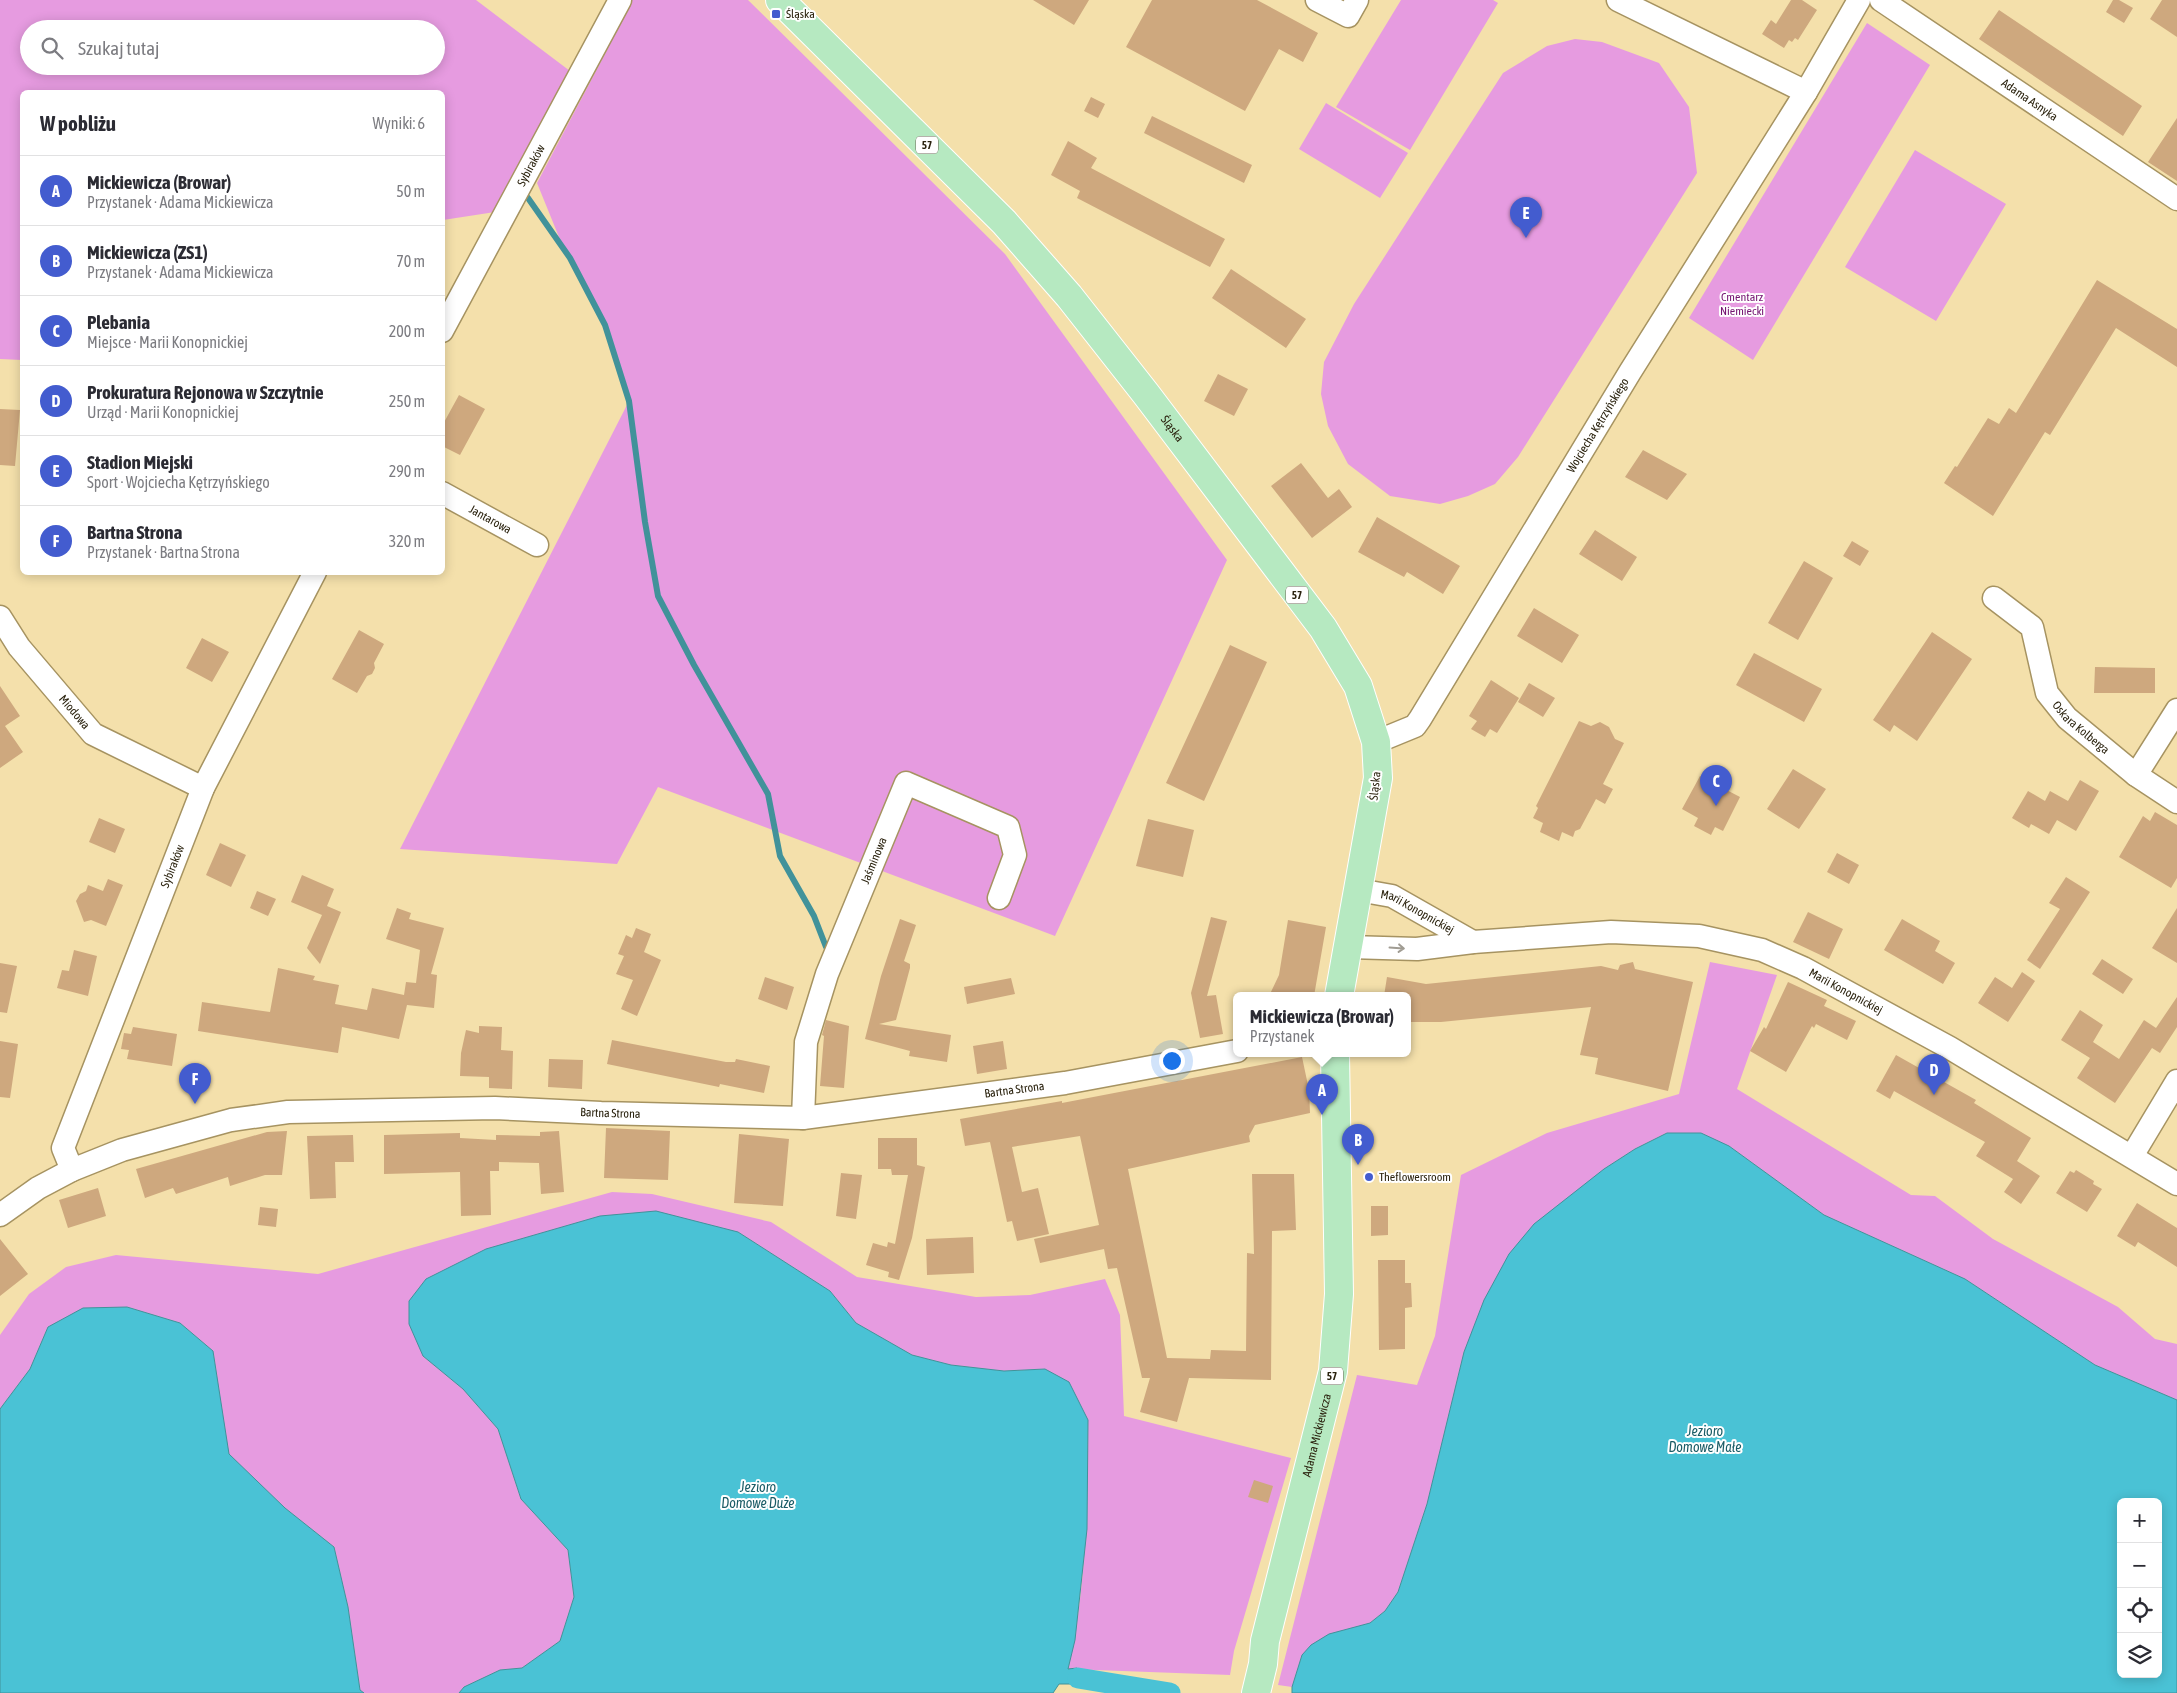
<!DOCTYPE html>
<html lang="pl">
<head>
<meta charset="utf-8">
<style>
  :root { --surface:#fff; --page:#f2f2f3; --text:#2b2b33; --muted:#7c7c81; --line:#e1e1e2; --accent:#435ccf }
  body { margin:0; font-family:"Asap Condensed",sans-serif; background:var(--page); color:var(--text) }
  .controls { position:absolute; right:15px; bottom:15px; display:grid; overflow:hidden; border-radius:8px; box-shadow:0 2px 12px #0003 }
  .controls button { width:45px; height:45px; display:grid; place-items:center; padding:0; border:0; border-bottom:1px solid var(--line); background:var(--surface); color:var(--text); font:25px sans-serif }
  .you { position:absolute; left:1171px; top:1060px; width:18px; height:18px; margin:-12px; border:4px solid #fff; border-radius:50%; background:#1a73e8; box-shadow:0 0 0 8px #1a73e833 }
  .badge { display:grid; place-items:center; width:32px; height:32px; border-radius:50%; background:var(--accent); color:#fff; font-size:16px; font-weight:700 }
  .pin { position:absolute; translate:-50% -41px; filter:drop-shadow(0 1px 2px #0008) }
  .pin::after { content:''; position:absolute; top:26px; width:18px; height:15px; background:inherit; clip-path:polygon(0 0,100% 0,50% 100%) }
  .popup { position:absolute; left:1233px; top:992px; width:178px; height:65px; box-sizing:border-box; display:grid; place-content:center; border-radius:8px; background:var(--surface); filter:drop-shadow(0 1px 4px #0005); font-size:16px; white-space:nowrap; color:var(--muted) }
  .popup b { font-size:19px; color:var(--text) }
  .popup::after { content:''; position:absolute; left:50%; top:100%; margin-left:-10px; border:10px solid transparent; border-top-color:var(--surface) }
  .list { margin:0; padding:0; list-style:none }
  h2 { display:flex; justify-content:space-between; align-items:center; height:65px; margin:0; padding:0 20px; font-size:21px }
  h2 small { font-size:16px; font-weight:400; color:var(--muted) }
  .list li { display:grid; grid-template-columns:32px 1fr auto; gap:15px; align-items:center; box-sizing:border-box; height:70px; padding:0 20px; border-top:1px solid var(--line) }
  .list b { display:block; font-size:19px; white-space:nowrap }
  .list p { margin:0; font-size:16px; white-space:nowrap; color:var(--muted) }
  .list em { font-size:16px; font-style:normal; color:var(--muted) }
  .icon { flex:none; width:28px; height:28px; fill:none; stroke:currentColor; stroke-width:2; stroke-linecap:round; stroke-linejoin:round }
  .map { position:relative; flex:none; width:2177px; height:1693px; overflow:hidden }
  .search { position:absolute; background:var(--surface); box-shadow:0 2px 12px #0003; left:20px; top:20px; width:425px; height:55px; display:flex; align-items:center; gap:12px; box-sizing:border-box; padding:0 18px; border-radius:28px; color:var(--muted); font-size:19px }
  .panel { position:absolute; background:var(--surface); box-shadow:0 2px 12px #0003; left:20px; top:90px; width:425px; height:485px; border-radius:8px }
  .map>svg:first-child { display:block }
  .green { fill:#e69be0; fill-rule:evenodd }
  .water { fill:#4ac2d5; stroke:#41929a; fill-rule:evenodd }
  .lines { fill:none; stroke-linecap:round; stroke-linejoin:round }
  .stream { stroke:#41929a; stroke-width:6 }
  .canal { stroke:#4ac2d5; stroke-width:21 }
  .building { fill:#cea87e }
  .minor-casing { stroke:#a69361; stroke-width:25 }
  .major-casing { stroke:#fff; stroke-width:30 }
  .minor { stroke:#fff; stroke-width:22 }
  .major { stroke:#b6e9c1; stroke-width:28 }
  .oneway { stroke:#a09c93 }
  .poi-dot { fill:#435ccf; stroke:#fff; stroke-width:2 }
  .labels { text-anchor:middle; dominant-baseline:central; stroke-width:4; stroke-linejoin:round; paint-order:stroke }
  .shield { fill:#fff; stroke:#6b6557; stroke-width:1 }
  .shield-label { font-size:11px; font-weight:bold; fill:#2b230f }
  .poi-label { font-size:12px; fill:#2b230f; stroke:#fff; text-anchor:start }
  .street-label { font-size:12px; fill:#2b230f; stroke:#fff }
  .park-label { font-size:12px; fill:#741471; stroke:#fff }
  .water-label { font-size:14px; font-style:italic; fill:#1a5c66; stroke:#fff }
</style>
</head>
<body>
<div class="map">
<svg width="2177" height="1693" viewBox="0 0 2177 1693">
  <rect width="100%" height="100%" fill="#f4e0ab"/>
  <path class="green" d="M0,0H476L570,71L495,212L443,220L442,92H22V360L0,359ZM29,29H436V66H29Z
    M629,0H748L1005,254L1227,560L1055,936L658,787L617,864L400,849L629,401L605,325L561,242L537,183L607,50Z
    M1401,0H1493L1498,3L1410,150L1336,107Z
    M1867,23L1930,65L1753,360L1689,318Z
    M1575,39L1602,42L1659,63L1689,107L1697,173L1518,457L1495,484L1468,496L1440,504L1390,496L1348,464L1328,426L1321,394L1324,362L1354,304L1503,73L1547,46Z
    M1326,103L1408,153L1380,198L1299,149Z
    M1915,150L2006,204L1936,321L1845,267Z
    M1710,962L1777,975L1737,1089L1911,1195L1935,1196L1993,1239L2118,1307L2155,1339L2177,1344V1400L2095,1365L1965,1279L1824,1215L1729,1146L1667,1133L1635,1149L1604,1169L1464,1352L1427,1504L1398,1592L1385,1611L1370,1623L1355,1628L1302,1655L1292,1687L1278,1685L1357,1375L1417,1385L1435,1336L1461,1175L1547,1133L1679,1094Z
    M612,1192L652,1194L771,1222L857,1277L976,1297L1030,1295L1105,1279L1120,1315L1124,1416L1291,1458L1234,1651L1230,1675L1068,1669C1087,1587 1087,1504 1088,1420L1045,1369L1004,1371L951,1365L912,1355L856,1323L830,1291L738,1232L423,1356L463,1389L498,1429L521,1499L568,1550L574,1597L560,1641L522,1668L500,1670L464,1687L459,1693H364L360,1690L348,1607L334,1547L285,1508L228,1454L213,1351L180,1323L127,1307L48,1327L30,1369L0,1409V1335L29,1294L66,1267L116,1255L318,1274Z"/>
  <path class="water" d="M1667,1133H1701L1729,1146L1824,1215L1965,1279L2095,1365L2177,1400V1693H1292V1687L1302,1655L1311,1645L1329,1634L1370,1623L1385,1611L1398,1592L1427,1504L1464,1352L1484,1300L1509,1254L1534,1224L1604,1169L1635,1149ZM2121,1502H2158V1674H2121Z
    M656,1211L738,1232L830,1291L856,1323L912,1355L951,1365L1004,1371L1045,1369L1069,1382L1088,1420L1087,1529L1075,1640L1068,1669L1077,1668L1076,1684H1059L1053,1693H459L464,1687L500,1670L522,1668L560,1641L574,1597L568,1550L521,1499L498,1429L463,1389L423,1356L409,1324V1301L426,1279L486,1249L600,1216Z
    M127,1307L180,1323L213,1351L229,1454L285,1508L334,1547L348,1607L360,1690L364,1693H0V1409L30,1369L48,1327L83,1308Z"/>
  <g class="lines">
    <path class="stream" d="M528,198L570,258L605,325L629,401L645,522L658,596L694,665L768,794L780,856L814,916L826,947"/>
    <path class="canal" d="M1078,1678L1170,1693"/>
  </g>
  <path class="building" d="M1033,0H1089L1074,25Z
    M1152,0H1257L1318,33L1303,62L1279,49L1245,111L1126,47Z
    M1791,0H1802L1817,10L1798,40L1795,38L1792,42L1789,40L1784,48L1762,34L1771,20L1776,24Z
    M2113,0H2119L2133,8L2124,23L2106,12Z
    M2162,0H2177V37L2150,19Z
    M1999,10L2142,106L2123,136L1979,39Z
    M1091,97L1105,104L1098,118L1084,111Z
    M1152,116L1252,165L1244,183L1144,133Z
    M2177,118V181L2148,162Z
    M1068,141L1097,158L1091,168L1225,239L1210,267L1077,198L1080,191L1051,175Z
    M1231,269L1306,319L1286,348L1212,298Z
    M2097,280L2177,329V367L2116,328L2050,435L2045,432L1993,516L1944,483L1955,466L1957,467L1988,418L1999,424L2009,408L2016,413Z
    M1218,374L1248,389L1234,416L1204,401Z
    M459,395L485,409L460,455L442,446V426Z
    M0,409L20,410L15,466L0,465Z
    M1643,450L1687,474L1667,500L1625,477Z
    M1301,463L1328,498L1339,489L1352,507L1312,538L1271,486Z
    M1377,517L1460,566L1443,594L1407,572L1404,577L1358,552Z
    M1595,530L1637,557L1622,581L1579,554Z
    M1852,541L1869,551L1860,566L1843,556Z
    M1804,561L1833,578L1798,640L1768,623Z
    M1534,608L1579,635L1562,663L1517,636Z
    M359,630L384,644L374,663L375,668L372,674L367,676L357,693L332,679Z
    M1932,632L1972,659L1917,741L1894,725L1890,732L1873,720Z
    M202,638L229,652L212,682L186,668Z
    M1230,645L1267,662L1204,801L1166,783Z
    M1754,653L1822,689L1804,722L1736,685Z
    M2095,667L2155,668V693H2094Z
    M1491,680L1519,698L1497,733L1490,729L1485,737L1471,729L1477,721L1469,716Z
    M1529,683L1555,698L1543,717L1518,702Z
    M0,686L20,716L5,726L23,752L0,768Z
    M1579,721L1591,726L1600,722L1609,727L1615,739L1624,743L1603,784L1613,789L1605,804L1596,799L1580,829L1575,831L1573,837L1562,832L1559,841L1540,832L1543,823L1533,818L1538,808L1536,806Z
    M1793,769L1826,789L1799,829L1767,809Z
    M1700,776L1740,797L1723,831L1715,827L1711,835L1694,826L1698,818L1682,809Z
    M2080,780L2099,791L2076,831L2057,820L2049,834L2031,824L2029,828L2012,818L2028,791L2045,801L2050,791L2068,801Z
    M2155,812L2177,825V878L2171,888L2119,857L2143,816L2150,821Z
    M99,818L125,829L115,853L89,842Z
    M1148,819L1194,830L1183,877L1136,866Z
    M220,843L246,855L231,887L206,875Z
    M1837,853L1859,865L1849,884L1827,872Z
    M302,875L334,889L327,906L341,912L320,964L307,948L322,915L291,902Z
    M2066,877L2090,892L2040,969L2027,960L2060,909L2049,903Z
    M108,879L123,885L106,926L91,920L84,922L76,901L80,894L86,891L88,885L103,891Z
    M257,891L276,899L268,916L250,908Z
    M397,908L411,913L409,919L444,928L431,974L437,975L434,1008L407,1005L399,1039L342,1027L338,1053L198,1031L202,1002L270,1012L278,968L315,976L313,980L339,985L335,1004L367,1010L372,988L404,995L406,982L416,983L420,950L386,939Z
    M2177,908V963L2152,948Z
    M1808,912L1843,929L1829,959L1793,942Z
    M1211,917L1227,921L1207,996L1216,995L1223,1034L1200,1038L1191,993Z
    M900,919L916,925L904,961L910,964V968L896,1020L879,1024L951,1035L947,1062L909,1056L910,1051L865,1039L881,976Z
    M1902,919L1940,941L1935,951L1955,963L1943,984L1884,950Z
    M1288,920L1326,927L1314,996H1269L1279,975Z
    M636,928L651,934L644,952L661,960L637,1016L621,1009L633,980L616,974L624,956L618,954L626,935L632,938Z
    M74,950L97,956L88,996L57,988L62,970L69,971Z
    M2102,959L2133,979L2123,994L2092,974Z
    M1633,962L1635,969L1693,982L1668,1091L1595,1074L1598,1058L1580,1055L1591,1007L1441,1022H1407V996H1384L1387,977L1426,984L1601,966L1618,970L1620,965Z
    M0,963L17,966L7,1013L0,1012Z
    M2022,972L2035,981L2008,1022L1978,1003L1995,977L2012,988Z
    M765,977L794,987L787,1010L758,999Z
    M1011,978L1015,994L967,1004L964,987Z
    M1788,982L1827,1000L1824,1006L1856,1021L1847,1040L1816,1024L1814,1028L1812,1026L1786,1072L1750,1051L1764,1027L1766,1029Z
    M2177,997V1027L2160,1053L2152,1048L2115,1103L2077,1078L2090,1058L2061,1040L2080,1010L2103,1025L2093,1042L2119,1059L2144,1020L2156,1028Z
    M826,1020L849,1026L844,1088L820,1086L824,1036L822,1035Z
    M479,1026L502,1027L501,1050L513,1051L512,1089L489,1088V1077L460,1076L461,1053L466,1030L479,1033Z
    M133,1027L177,1034L172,1066L127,1059L129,1050L121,1049L124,1033L131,1034Z
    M612,1040L726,1062H735L736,1059L770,1066L764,1093L720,1084L719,1087L607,1064Z
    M0,1041L18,1044L10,1098L0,1097Z
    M1003,1041L1007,1069L977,1074L973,1046Z
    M1896,1055L1976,1100L1974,1103L2031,1138L2017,1161L2040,1176L2021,1204L2004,1192L2013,1179L1976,1156L1985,1142L1894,1091L1890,1099L1876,1091Z
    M1302,1057L1309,1090L1310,1113L1255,1125L1249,1136L1250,1142L1128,1169L1167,1358L1210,1359L1211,1350L1246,1351L1247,1253L1254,1254L1252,1174H1294L1296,1230L1272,1231L1271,1380L1189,1378L1177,1422L1140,1412L1150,1378H1142L1117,1268L1108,1269L1104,1249L1040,1263L1034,1239L1099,1225L1080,1136L1012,1147L1022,1192L1038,1188L1049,1234L1017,1241L1012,1221L1007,1222L990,1142L965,1146L960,1119L1062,1101V1103Z
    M549,1059L583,1060L582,1089L548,1087Z
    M606,1128L670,1131L668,1180L604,1178Z
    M287,1131L282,1175H265L230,1186L228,1177L176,1194L173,1188L145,1198L136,1169L267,1132Z
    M559,1131L564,1192L541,1194L539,1163L499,1162V1171H490L491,1215L461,1216L460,1172L384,1174V1135L460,1133V1138L496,1140V1135L540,1136V1132Z
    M739,1134L789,1139L783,1206L734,1203Z
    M353,1135L354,1162H335L336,1198L310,1199L307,1136Z
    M878,1138H917V1165L925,1167L912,1238L899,1280L888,1277L889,1272L866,1265L873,1243L887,1247L888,1242L895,1244L908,1175H892L891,1169H878Z
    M2076,1170L2094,1181L2093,1184L2102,1189L2087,1212L2056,1193L2070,1171L2074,1173Z
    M841,1173L862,1175L856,1219L836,1216Z
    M98,1188L106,1216L68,1228L59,1200Z
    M2137,1203L2177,1228V1267L2138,1242L2135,1247L2117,1236Z
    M1371,1206H1388V1235L1371,1236Z
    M260,1207L278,1209L276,1227L258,1225Z
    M973,1237L974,1273L927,1275L926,1239Z
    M0,1239L28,1274L0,1296Z
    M1378,1260H1405V1283H1411L1412,1307L1405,1308V1349L1379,1350Z
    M1254,1480L1273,1486L1268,1503L1248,1497Z"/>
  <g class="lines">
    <g class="minor-casing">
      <g id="minor">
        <path d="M1317,0L1348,16L1357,0"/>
        <path d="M1618,0L1806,92"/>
        <path id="s1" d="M1881,0L2177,199"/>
        <path id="s2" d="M442,331L620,0"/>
        <path id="s3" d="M442,493L537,545"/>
        <path id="s4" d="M1994,598L2032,627L2047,693L2067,718L2136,775L2177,802"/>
        <path id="s5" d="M0,617L19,647L93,734L203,788"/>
        <path id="s6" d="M1376,742L1415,726L1420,719L1630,372L1806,92L1859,0"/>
        <path d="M2136,775L2177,710"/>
        <path id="s7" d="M1358,890L1392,896L1473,942"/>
        <path id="s8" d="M1349,947L1417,949L1473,942L1611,932L1699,936L1762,950L1803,968L1950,1048L2177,1184"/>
        <path id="s9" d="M803,1118L806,1042L827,974L906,783L1008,827L1015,855L999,898"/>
        <path d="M2132,1156L2177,1081"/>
        <path id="s10" d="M72,1170L63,1148L203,788L315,572"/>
        <path id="s11" d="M0,1215L38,1188L72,1170L122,1150L231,1120L288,1112L495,1108L601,1113L803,1118L1065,1083L1237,1051"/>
      </g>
    </g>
    <g class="major-casing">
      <g id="major">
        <path id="s12" d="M780,0L1004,222L1069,296L1146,394L1323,628L1358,686L1376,742L1378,778L1339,996"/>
        <path id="s13" d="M1256,1693L1263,1664L1265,1641L1333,1371L1339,1294L1335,1054"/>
      </g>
    </g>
    <use href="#minor" class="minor"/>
    <use href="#major" class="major"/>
  </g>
  <defs><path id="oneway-shaft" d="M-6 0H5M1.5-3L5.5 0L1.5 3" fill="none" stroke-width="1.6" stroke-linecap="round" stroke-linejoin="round" transform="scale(1.25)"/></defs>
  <use class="oneway" href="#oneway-shaft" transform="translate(1397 948) rotate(4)"/>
  <g class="poi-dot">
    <rect x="771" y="9" width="10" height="10" rx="2.5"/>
    <circle cx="1369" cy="1177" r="5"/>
  </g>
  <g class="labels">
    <g class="shield">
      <rect x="916" y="136.5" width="22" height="17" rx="4"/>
      <rect x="1286" y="586.5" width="22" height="17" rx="4"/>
      <rect x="1321" y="1367.5" width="22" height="17" rx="4"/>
    </g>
    <g class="shield-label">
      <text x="927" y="145">57</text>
      <text x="1297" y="595">57</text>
      <text x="1332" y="1376">57</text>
    </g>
    <g class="poi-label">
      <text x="786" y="14">Śląska</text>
      <text x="1379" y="1177">Theflowersroom</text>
    </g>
    <g class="street-label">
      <text stroke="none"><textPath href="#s1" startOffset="179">Adama Asnyka</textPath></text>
      <text stroke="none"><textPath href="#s2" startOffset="188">Sybiraków</textPath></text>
      <text stroke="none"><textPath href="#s6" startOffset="394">Wojciecha Kętrzyńskiego</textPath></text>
      <text stroke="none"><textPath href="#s12" startOffset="582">Śląska</textPath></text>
      <text stroke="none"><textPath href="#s3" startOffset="55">Jantarowa</textPath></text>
      <text stroke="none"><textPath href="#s5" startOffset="121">Miodowa</textPath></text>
      <text stroke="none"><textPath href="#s4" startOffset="164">Oskara Kolberga</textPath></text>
      <text transform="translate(1375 786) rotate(-84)">Śląska</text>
      <text stroke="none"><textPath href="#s9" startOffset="270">Jaśminowa</textPath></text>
      <text stroke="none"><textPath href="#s10" startOffset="326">Sybiraków</textPath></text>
      <text stroke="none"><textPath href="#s7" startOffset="64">Marii Konopnickiej</textPath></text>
      <text stroke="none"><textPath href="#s8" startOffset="509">Marii Konopnickiej</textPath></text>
      <text stroke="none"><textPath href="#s11" startOffset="1038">Bartna Strona</textPath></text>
      <text stroke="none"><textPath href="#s11" startOffset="632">Bartna Strona</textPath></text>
      <text stroke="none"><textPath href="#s13" startOffset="265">Adama Mickiewicza</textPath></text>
    </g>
    <g class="park-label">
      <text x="1742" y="297">Cmentarz<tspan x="1742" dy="14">Niemiecki</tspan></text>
    </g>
    <g class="water-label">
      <text x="1705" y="1431">Jezioro<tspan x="1705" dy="16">Domowe Małe</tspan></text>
      <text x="758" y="1487">Jezioro<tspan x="758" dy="16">Domowe Duże</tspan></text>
    </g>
  </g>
</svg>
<div class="controls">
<button>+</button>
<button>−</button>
<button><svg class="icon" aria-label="locate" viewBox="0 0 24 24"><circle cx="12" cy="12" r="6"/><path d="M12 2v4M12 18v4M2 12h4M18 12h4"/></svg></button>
<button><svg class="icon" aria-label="layers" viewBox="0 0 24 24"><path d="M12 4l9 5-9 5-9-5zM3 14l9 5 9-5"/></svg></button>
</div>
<div class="you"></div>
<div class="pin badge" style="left:1322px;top:1115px">A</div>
<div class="popup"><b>Mickiewicza (Browar)</b>Przystanek</div>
<div class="pin badge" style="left:1358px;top:1165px">B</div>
<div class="pin badge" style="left:1716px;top:806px">C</div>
<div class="pin badge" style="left:1934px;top:1095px">D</div>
<div class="pin badge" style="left:1526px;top:238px">E</div>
<div class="pin badge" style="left:195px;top:1104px">F</div>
<div class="search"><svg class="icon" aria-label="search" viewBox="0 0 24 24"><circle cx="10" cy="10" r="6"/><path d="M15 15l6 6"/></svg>Szukaj tutaj</div>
<section class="panel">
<h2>W pobliżu<small>Wyniki: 6</small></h2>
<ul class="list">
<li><span class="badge">A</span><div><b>Mickiewicza (Browar)</b><p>Przystanek · Adama Mickiewicza</p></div><em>50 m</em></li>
<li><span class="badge">B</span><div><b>Mickiewicza (ZS1)</b><p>Przystanek · Adama Mickiewicza</p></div><em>70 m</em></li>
<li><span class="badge">C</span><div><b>Plebania</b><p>Miejsce · Marii Konopnickiej</p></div><em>200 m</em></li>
<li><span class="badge">D</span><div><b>Prokuratura Rejonowa w Szczytnie</b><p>Urząd · Marii Konopnickiej</p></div><em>250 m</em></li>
<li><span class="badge">E</span><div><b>Stadion Miejski</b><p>Sport · Wojciecha Kętrzyńskiego</p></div><em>290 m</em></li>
<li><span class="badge">F</span><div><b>Bartna Strona</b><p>Przystanek · Bartna Strona</p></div><em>320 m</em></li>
</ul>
</section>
</div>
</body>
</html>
